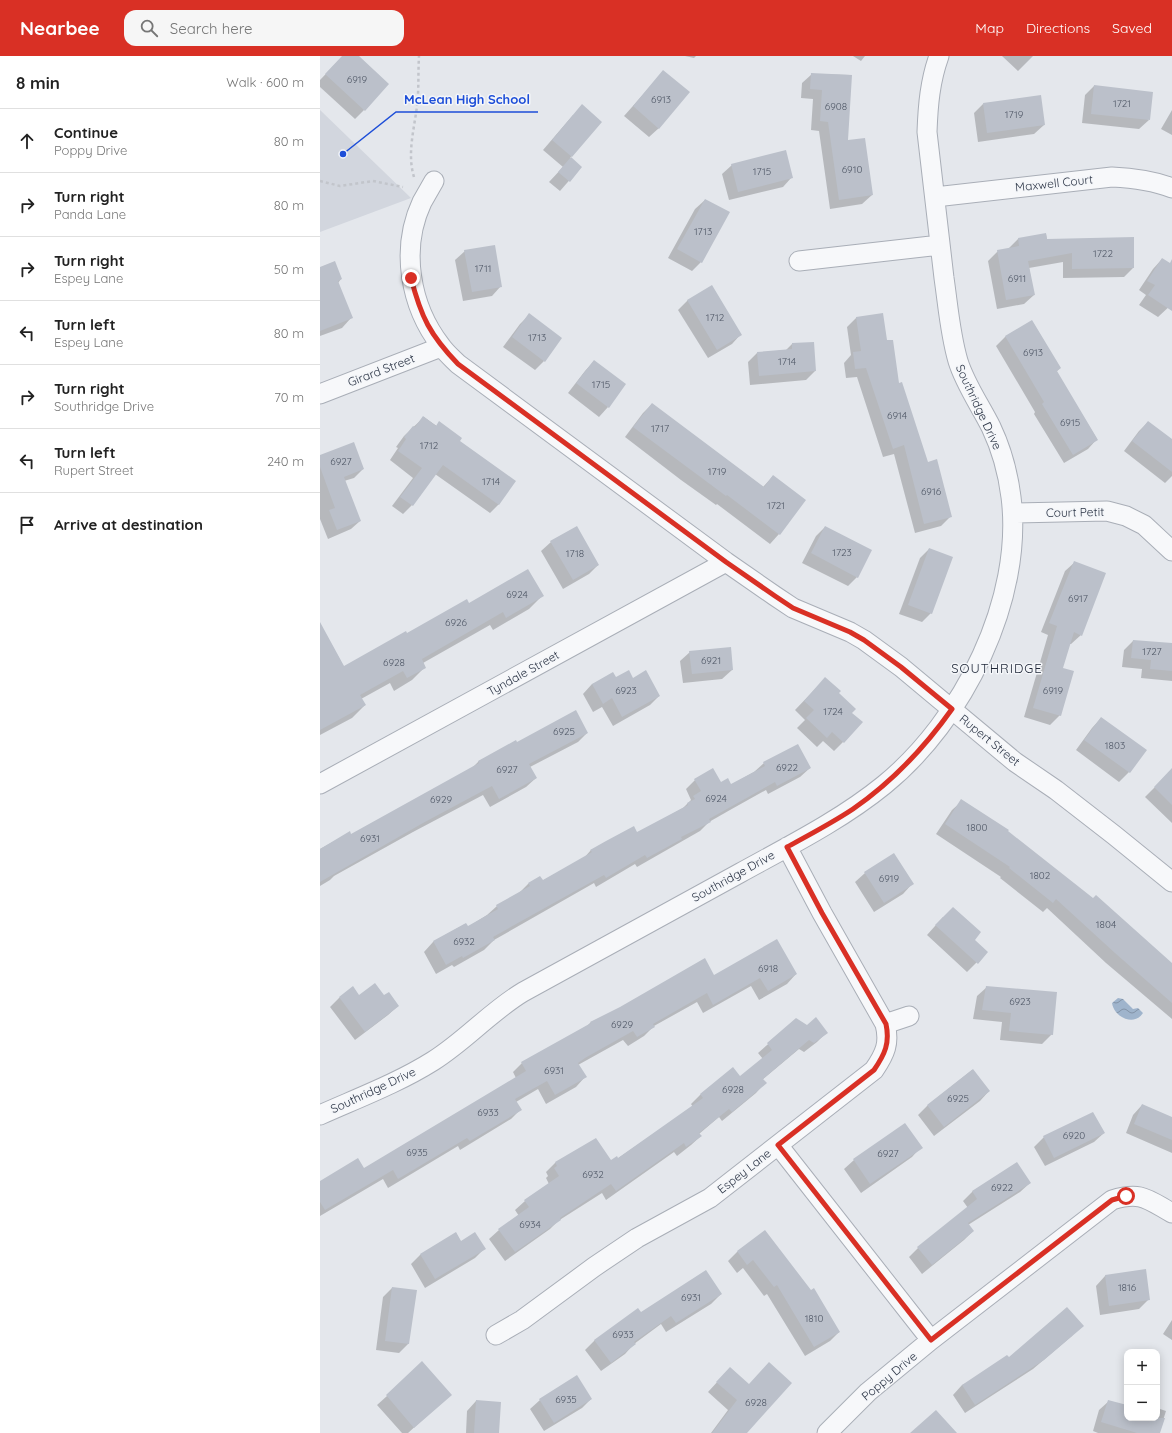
<!DOCTYPE html>
<html lang="en">
<head>
<meta charset="utf-8">
<style>
  :root { --surface:#fff; --page:#f6f6f6; --text:#222; --muted:#767676; --line:#e0e0e0; --accent:#d93025 }
  body { margin:0; font-family:Quicksand,sans-serif; background:var(--page); color:var(--text) }
  .controls { position:absolute; right:12px; bottom:12px; display:grid; overflow:hidden; border-radius:8px; box-shadow:0 2px 10px #0003 }
  .controls button { width:36px; height:36px; display:grid; place-items:center; padding:0; border:0; border-bottom:1px solid var(--line); background:var(--surface); color:var(--text); font:20px sans-serif }
  .stop { position:absolute; width:12px; height:12px; margin:-9px; border:3px solid #d93025; border-radius:50%; background:#fff }
  .stop.end { background:#d93025; border-color:#fff; box-shadow:0 1px 4px #0008 }
  .list { margin:0; padding:0; list-style:none }
  h2 { display:flex; justify-content:space-between; align-items:center; height:52px; margin:0; padding:0 16px; font-size:17px }
  h2 small { font-size:13px; font-weight:400; color:var(--muted) }
  .list li { display:grid; grid-template-columns:26px 1fr auto; gap:12px; align-items:center; box-sizing:border-box; height:64px; padding:0 16px; border-top:1px solid var(--line) }
  .list b { display:block; font-size:15px; white-space:nowrap }
  .list p { margin:0; font-size:13px; white-space:nowrap; color:var(--muted) }
  .list em { font-size:13px; font-style:normal; color:var(--muted) }
  .icon { flex:none; width:22px; height:22px; fill:none; stroke:currentColor; stroke-width:2; stroke-linecap:round; stroke-linejoin:round }
  .map { position:relative; flex:none; width:852px; height:1377px; overflow:hidden }
  header { display:flex; align-items:center; gap:24px; box-sizing:border-box; height:56px; padding:0 20px; background:var(--accent); color:#fff }
  header strong { font-size:19px }
  nav { display:flex; gap:22px; margin-inline-start:auto; font-size:14px }
  .search { width:280px; height:36px; background:var(--page); display:flex; align-items:center; gap:10px; box-sizing:border-box; padding:0 14px; border-radius:12px; color:var(--muted); font-size:15px }
  main { display:flex }
  aside { flex:1; background:var(--surface) }
  .map>svg:first-child { display:block }
  .built { fill:#d2d6de }
  .water { fill:url(#water-waves) }
  .shadow { fill:#0003 }
  .building { fill:#bbc0ca }
  .lines { fill:none; stroke-linecap:round; stroke-linejoin:round }
  .minor-casing { stroke:#a9aeb7; stroke-width:21 }
  .path { stroke:#c2c5cb; stroke-width:2.5; stroke-dasharray:3 3; stroke-linecap:butt }
  .minor { stroke:#f7f8fa; stroke-width:19 }
  .route { stroke:#d93025; stroke-width:5 }
  .labels { text-anchor:middle; dominant-baseline:central; stroke-width:3; stroke-linejoin:round; paint-order:stroke }
  .number-label { font-size:10px; fill:#4f5766 }
  .street-label { font-size:12px; fill:#2b3445; stroke:#f4f6f9 }
  .neighbourhood-label { font-size:13px; letter-spacing:1px; fill:#1d2536; stroke:#f4f6f9 }
  .leader { fill:none; stroke:#1d4ed8; stroke-width:1.5 }
  .callout-dot { fill:#1d4ed8; stroke:#f4f6f9; stroke-width:1.5 }
  .callout-label { font-size:13px; text-anchor:middle; font-weight:bold; fill:#1d4ed8; stroke:#f4f6f9; stroke-width:3; stroke-linejoin:round; paint-order:stroke }
</style>
</head>
<body>
<header>
<strong>Nearbee</strong>
<div class="search"><svg class="icon" aria-label="search" viewBox="0 0 24 24"><circle cx="10" cy="10" r="6"/><path d="M15 15l6 6"/></svg>Search here</div>
<nav><a>Map</a><a>Directions</a><a>Saved</a></nav>
</header>
<main>
<aside>
<h2>8 min<small>Walk · 600 m</small></h2>
<ul class="list">
<li><svg class="icon" aria-label="ahead" viewBox="0 0 24 24"><path d="M12 20V5M6 11l6-6 6 6"/></svg><div><b>Continue</b><p>Poppy Drive</p></div><em>80 m</em></li>
<li><svg class="icon" aria-label="right" viewBox="0 0 24 24"><path d="M7 20v-9h11M14 6l5 5-5 5"/></svg><div><b>Turn right</b><p>Panda Lane</p></div><em>80 m</em></li>
<li><svg class="icon" aria-label="right" viewBox="0 0 24 24"><path d="M7 20v-9h11M14 6l5 5-5 5"/></svg><div><b>Turn right</b><p>Espey Lane</p></div><em>50 m</em></li>
<li><svg class="icon" aria-label="left" viewBox="0 0 24 24"><path d="M17 20v-9H6M10 6l-5 5 5 5"/></svg><div><b>Turn left</b><p>Espey Lane</p></div><em>80 m</em></li>
<li><svg class="icon" aria-label="right" viewBox="0 0 24 24"><path d="M7 20v-9h11M14 6l5 5-5 5"/></svg><div><b>Turn right</b><p>Southridge Drive</p></div><em>70 m</em></li>
<li><svg class="icon" aria-label="left" viewBox="0 0 24 24"><path d="M17 20v-9H6M10 6l-5 5 5 5"/></svg><div><b>Turn left</b><p>Rupert Street</p></div><em>240 m</em></li>
<li><svg class="icon" aria-label="arrive" viewBox="0 0 24 24"><path d="M6 21V4h12l-3 4 3 4H6"/></svg><div><b>Arrive at destination</b></div></li>
</ul>
</aside>
<div class="map">
<svg width="852" height="1377" viewBox="0 0 852 1377">
  <defs>
    <pattern id="water-waves" width="16" height="10" patternUnits="userSpaceOnUse"><rect width="16" height="10" fill="#9fb4cc"/><path d="M0 5q4-4 8 0t8 0" fill="none" stroke="#8293a7"/></pattern>
  </defs>
  <rect width="100%" height="100%" fill="#e4e7ec"/>
  <path class="built" d="M0,54L91,142L0,176Z"/>
  <path class="water" d="M798,942L803,943L813,953L818,952L823,957C814,971 794,961 792,947Z"/>
  <path class="shadow" d="M23,0H38L44,54L35,63L0,31V24Z
    M365,0H376L374,2Z
    M533,0H545L541,5Z
    M682,0H713L698,15Z
    M344,15L339,72L329,81L304,60Z
    M492,18L531,19L527,85L552,139L542,148L510,153L499,75L491,74L493,43L481,42L482,27Z
    M774,30L829,64L819,73L762,67L765,39Z
    M663,48L724,69L714,78L658,86L654,57Z
    M852,54V79L841,73Z
    M253,59L281,66L250,102L261,111L240,135L229,126L243,111L223,94Z
    M412,109L472,121L463,131L409,144L402,118Z
    M385,144L381,206L372,215L348,202L375,153Z
    M726,178L727,184L813,212L804,221L743,222V206L709,212L714,239L704,248L677,253L668,205L678,195L688,193L698,183Z
    M145,195L181,230L172,240L143,245L135,204Z
    M842,203L852,209V248L838,261L819,249L826,239L819,234L833,213Z
    M0,213L21,223L18,227L31,262L22,272L0,280Z
    M368,244L421,278L412,288L388,302L358,254Z
    M209,259L224,305L215,314L183,291L200,268Z
    M537,261L578,328L607,407L631,460L621,470L595,477L574,398L563,401L537,321L526,322L524,307L531,299L527,271Z
    M712,265L740,312L736,316L777,383L768,393L744,407L714,358L715,356L676,290L685,281Z
    M472,288L495,315L486,324L430,329L428,306L437,297L466,294Z
    M274,305L288,351L279,361L248,337L265,315Z
    M332,348L443,431L453,420L459,478L450,488L397,448L396,449L361,424L305,381L323,357Z
    M104,361L138,385L179,448L170,457L115,418L92,449L83,458L72,450L93,422L70,404L78,392L76,391L84,380Z
    M828,366L852,384V420L845,427L804,395L819,375Z
    M0,400L43,413L34,422L24,425L40,465L31,473L8,483L0,463Z
    M505,471L537,521L528,530L482,507L496,480Z
    M231,486L278,509L269,518L243,533L221,495Z
    M609,493L611,557L602,566L579,558L600,502Z
    M755,506L761,579L751,588H749L742,613L740,659L730,669L704,661L728,579L721,576L745,515Z
    M222,540L209,553L173,574L170,569L103,607L105,611L92,624L74,635L70,627L41,643L45,649L32,662L0,679V568L24,611L86,578L149,548Z
    M813,585L852,588V625L821,622L822,613L802,611L804,594Z
    M370,596L412,614L402,623L363,627L360,605Z
    M296,623H313L339,640L330,649L293,670L282,651L273,656L263,638L272,628Z
    M496,632L517,637L530,657L523,686L514,695L503,685L497,691L477,672L485,664L475,654Z
    M781,662L825,694L809,716L799,726L756,694L772,672Z
    M267,677L258,686L210,711L216,722L206,731L170,751L163,739L93,776L14,820L10,824L0,830V793L29,777L31,780L151,713L159,705L196,687Z
    M444,707L490,712L480,721L448,738L446,734L410,754L389,766L380,775L317,811L315,808L276,831L274,827L174,884L164,894L134,911L132,909L116,918L104,896L113,886L145,868L148,871L167,859L177,850L199,837L208,828L220,821L222,825L264,802L271,794L317,778L363,752L371,744L366,733L375,724L411,729L434,716Z
    M852,714V767L825,741Z
    M642,745L852,908V963L786,907L727,852L723,856L680,822L681,821L616,778L632,754Z
    M545,817L592,828L583,838L554,856L535,826Z
    M623,861L653,884L667,896L647,916L607,879Z
    M476,918L467,928L439,944L431,930L383,957L377,946L334,970L324,980L308,990L303,984L258,1009L265,1021L256,1031L226,1048L218,1033L196,1046L200,1054L191,1063L140,1094L138,1090L68,1132L63,1123L0,1160V1126L44,1113L196,1022L193,1016L202,1007L267,970L271,966L394,920Z
    M667,931L732,978L722,988L680,984L682,966L653,963L657,940Z
    M33,932L39,940L78,950L68,959L35,984L10,951L19,942Z
    M476,963L487,970L506,977L497,986L484,996L479,993L442,1024L445,1027L436,1037L402,1065L399,1061L379,1078L381,1080L371,1089L357,1100L354,1096L286,1144L282,1137L238,1165L230,1173L185,1205L169,1183L179,1174L199,1160L195,1154L205,1145L229,1128L226,1122L228,1120L226,1116L235,1107L276,1084L290,1106L297,1103L373,1051L371,1048L380,1039L413,1013L420,1021L443,1003L438,997Z
    M652,1014L669,1035L660,1045L614,1080L598,1059L607,1050Z
    M822,1049L852,1062V1097L806,1077L813,1059Z
    M585,1068L601,1091L592,1101L541,1137L524,1113L534,1104Z
    M784,1077L774,1086L725,1110L714,1091L724,1081Z
    M710,1127L700,1136L648,1169L653,1175L644,1184L602,1218L589,1201L598,1192L648,1152L643,1145L653,1135Z
    M445,1175L519,1276L510,1285L485,1300L447,1238L444,1240L423,1212L417,1217L408,1205L417,1196Z
    M136,1177L141,1186L164,1193L155,1202L105,1232L91,1208L100,1199Z
    M825,1214L829,1243L819,1253L780,1259L776,1230L785,1220Z
    M72,1232L89,1287L79,1297L56,1294L63,1241Z
    M401,1238L391,1248L346,1276L341,1268L314,1288L305,1298L281,1315L265,1294L275,1284L320,1257Z
    M852,1264V1284L843,1278Z
    M753,1279L713,1313L645,1357L633,1339L642,1329Z
    M410,1312L425,1377H391L408,1354L388,1336Z
    M130,1339L88,1377H82L57,1349L67,1340Z
    M271,1343L262,1352L224,1375L210,1353L220,1344Z
    M156,1345L178,1377H146L147,1355Z
    M789,1345L807,1351V1362H837V1352L846,1355L839,1377H778L773,1375L779,1354Z"/>
  <path class="building" d="M22,0H39L69,28L45,55L5,18Z
    M343,14L370,36L339,73L313,50Z
    M491,17L532,19L528,84L545,82L553,139L519,144L508,66L500,65L502,34L490,33Z
    M774,29L833,36L830,64L771,58Z
    M721,39L725,69L667,77L663,47Z
    M262,48L282,66L252,101L232,84Z
    M466,94L473,122L418,136L411,108Z
    M251,101L262,111L250,126L238,116Z
    M385,143L410,156L382,207L357,193Z
    M726,177L727,183L814,181V212L752,213V197L708,205L715,239L686,244L677,194L699,190L698,182Z
    M175,189L182,231L152,236L144,194Z
    M842,202L850,207L852,203V255L828,239L835,229L827,225Z
    M15,205L22,223L18,225L33,262L0,275V211Z
    M392,229L422,279L397,294L367,244Z
    M209,257L242,282L225,306L192,281Z
    M563,257L567,284H573L579,327L582,326L608,406L617,403L632,461L604,468L584,389L573,393L546,312L535,313L533,296L541,295L536,261Z
    M712,264L741,312L737,315L778,384L753,399L722,348L724,346L685,280Z
    M494,286L496,315L439,320L437,296L472,293V287Z
    M274,304L306,328L289,352L256,327Z
    M332,347L444,431L453,419L486,444L460,479L407,439L406,440L371,414L313,371Z
    M103,360L116,370L119,365L142,382L140,385L196,425L179,449L123,409L93,450L80,441L102,412L78,395L86,383L84,381L93,370L95,371Z
    M828,365L852,383V416L812,385Z
    M34,386L44,413L24,421L41,465L17,474L9,454L15,452L0,411V399Z
    M257,470L279,509L253,524L230,485Z
    M505,470L552,494L538,522L491,497Z
    M609,492L633,501L612,558L588,549Z
    M754,505L786,517L762,580L754,576L743,612L754,615L741,660L713,652L737,570L729,567Z
    M208,513L224,540L186,562L183,556L102,603L106,612L87,622L83,615L40,639L46,649L0,674V566L24,610L86,575L87,577L147,543L149,547Z
    M813,584L852,587V615L830,613L831,604L811,602Z
    M411,591L413,614L372,618L369,595Z
    M309,614L313,622L326,614L340,640L302,661L292,642L283,648L272,628L293,616L296,621Z
    M505,621L521,635L519,637L536,653L532,657L543,666L524,687L512,676L507,682L486,662L494,654L484,645Z
    M256,654L268,677L209,708L217,722L179,743L172,730L103,767L0,826V793L30,775L31,778L159,707L158,705L196,684L197,686Z
    M781,661L827,694L810,717L764,684Z
    M478,688L491,712L457,730L455,726L389,763L391,766L361,781L362,783L327,802L325,799L286,822L284,819L173,881L175,884L143,902L142,900L126,909L113,885L146,867L148,870L178,853L176,849L210,830L208,827L220,820L223,824L272,796L270,794L286,785L314,770L317,776L368,749L367,747L375,743L373,740L381,735L374,723L393,712L401,726L408,722L411,728L445,710L443,706Z
    M852,712V749L834,731Z
    M641,743L689,774L688,775L773,842L776,839L852,907V947L795,897L736,843L733,847L689,812L690,811L625,768Z
    M574,797L594,828L564,847L544,816Z
    M633,851L661,876L655,884L668,896L658,908L615,869Z
    M457,883L477,918L448,935L440,922L393,949L387,937L333,968L335,971L317,981L313,975L265,1002L258,1007L267,1021L235,1039L227,1025L195,1043L202,1054L150,1085L147,1082L78,1123L73,1114L5,1154L0,1146V1125L38,1102L44,1112L206,1015L201,1006L271,967L270,966L300,951L385,902L394,919Z
    M55,927L64,939L69,936L79,950L45,976L19,941L33,930L39,939Z
    M666,930L737,936L733,979L689,975L691,957L662,954Z
    M496,961L508,977L494,987L489,984L443,1023L447,1027L412,1056L409,1053L379,1077L382,1080L366,1091L364,1087L296,1135L291,1128L240,1162L241,1164L195,1196L178,1173L209,1151L204,1144L239,1120L234,1112L237,1110L235,1106L276,1082L291,1104L297,1100L298,1102L383,1042L380,1038L413,1011L420,1020L452,994L447,987L476,962L487,969Z
    M653,1013L670,1035L624,1071L607,1049Z
    M822,1048L852,1061V1084L814,1068Z
    M773,1056L785,1077L734,1102L723,1080Z
    M585,1067L603,1092L550,1128L533,1103Z
    M697,1106L711,1127L648,1167L654,1175L612,1209L597,1191L657,1143L652,1135Z
    M445,1174L491,1234L494,1232L520,1276L494,1291L457,1229L454,1231L433,1204L427,1209L417,1195Z
    M136,1176L141,1185L155,1176L166,1193L115,1223L100,1198Z
    M826,1213L830,1244L789,1250L785,1219Z
    M386,1214L402,1238L356,1267L351,1260L314,1286L316,1288L291,1307L274,1284L318,1252L321,1256Z
    M72,1231L97,1234L89,1288L65,1285Z
    M747,1251L764,1270L724,1304L655,1349L642,1329L687,1299L689,1301Z
    M102,1305L132,1339L94,1372L66,1339Z
    M449,1306L472,1327L427,1377H392L417,1344L396,1326L410,1311L429,1328Z
    M257,1319L272,1343L234,1367L219,1343Z
    M156,1344L181,1346L179,1377H154Z
    M788,1344L807,1349V1362H845L840,1377H817L781,1366Z
    M616,1354L637,1377H590Z"/>
  <g class="lines">
    <g class="minor-casing">
      <path id="minor" d="M114,125C110,132 106,139 102,146C80,193 90,250 121,290C126,297 132,302 138,308L406,506L455,540L473,552L530,576L544,584L581,611L695,706L736,734L794,779L852,826
        M615,141L792,121C813,122 832,124 852,132
        M479,205L620,189
        M0,338L121,291
        M693,457L787,455L806,460L824,469L852,495
        M0,728L406,506
        M565,968L589,960
        M0,1059C38,1042 78,1027 113,1005C145,985 170,956 203,936C275,896 348,857 420,817C469,790 521,764 564,729C643,665 704,543 691,441C688,417 681,392 671,371C660,349 645,328 638,305C630,278 628,249 624,222C618,173 613,125 607,76C608,49 610,25 619,0
        M458,1089L611,1284
        M176,1279L202,1264L274,1211L317,1182L390,1142L554,1014C565,998 570,987 565,968L502,857L467,791
        M507,1377L548,1336L611,1284L792,1144C821,1135 827,1143 852,1157"/>
    </g>
    <path class="path" d="M94,121C87,98 94,74 97,50C99,34 98,17 99,0
      M0,125L20,130L53,125L83,131"/>
    <use href="#minor" class="minor"/>
  </g>
  <g class="lines">
    <path class="route" d="M91,222C101,261 110,279 138,308L406,506L455,540L473,552L530,576L544,584L581,611L632,653C605,691 572,726 533,753C512,767 489,779 467,791L502,857L566,968C570,987 565,998 554,1014L458,1089L611,1284L792,1144L806,1140"/>
  </g>
  <g class="labels">
    <g class="number-label">
      <text x="37" y="23">6919</text>
      <text x="341" y="43">6913</text>
      <text x="802" y="47">1721</text>
      <text x="516" y="50">6908</text>
      <text x="694" y="58">1719</text>
      <text x="532" y="113">6910</text>
      <text x="442" y="115">1715</text>
      <text x="383" y="175">1713</text>
      <text x="783" y="197">1722</text>
      <text x="163" y="212">1711</text>
      <text x="697" y="222">6911</text>
      <text x="395" y="261">1712</text>
      <text x="217" y="281">1713</text>
      <text x="713" y="296">6913</text>
      <text x="467" y="305">1714</text>
      <text x="281" y="328">1715</text>
      <text x="577" y="359">6914</text>
      <text x="750" y="366">6915</text>
      <text x="340" y="372">1717</text>
      <text x="109" y="389">1712</text>
      <text x="21" y="405">6927</text>
      <text x="397" y="415">1719</text>
      <text x="171" y="425">1714</text>
      <text x="611" y="435">6916</text>
      <text x="456" y="449">1721</text>
      <text x="522" y="496">1723</text>
      <text x="255" y="497">1718</text>
      <text x="197" y="538">6924</text>
      <text x="758" y="542">6917</text>
      <text x="136" y="566">6926</text>
      <text x="832" y="595">1727</text>
      <text x="391" y="604">6921</text>
      <text x="74" y="606">6928</text>
      <text x="306" y="634">6923</text>
      <text x="733" y="634">6919</text>
      <text x="513" y="655">1724</text>
      <text x="244" y="675">6925</text>
      <text x="795" y="689">1803</text>
      <text x="467" y="711">6922</text>
      <text x="187" y="713">6927</text>
      <text x="396" y="742">6924</text>
      <text x="121" y="743">6929</text>
      <text x="657" y="771">1800</text>
      <text x="50" y="782">6931</text>
      <text x="720" y="819">1802</text>
      <text x="569" y="822">6919</text>
      <text x="786" y="868">1804</text>
      <text x="144" y="885">6932</text>
      <text x="448" y="912">6918</text>
      <text x="700" y="945">6923</text>
      <text x="302" y="968">6929</text>
      <text x="234" y="1014">6931</text>
      <text x="413" y="1033">6928</text>
      <text x="638" y="1042">6925</text>
      <text x="168" y="1056">6933</text>
      <text x="754" y="1079">6920</text>
      <text x="97" y="1096">6935</text>
      <text x="568" y="1097">6927</text>
      <text x="273" y="1118">6932</text>
      <text x="682" y="1131">6922</text>
      <text x="210" y="1168">6934</text>
      <text x="807" y="1231">1816</text>
      <text x="371" y="1241">6931</text>
      <text x="494" y="1262">1810</text>
      <text x="303" y="1278">6933</text>
      <text x="246" y="1343">6935</text>
      <text x="436" y="1346">6928</text>
    </g>
    <g class="street-label">
      <text transform="translate(734 127) rotate(-6)">Maxwell Court</text>
      <text transform="translate(61 314) rotate(-21)">Girard Street</text>
      <text transform="translate(659 351) rotate(65)">Southridge Drive</text>
      <text transform="translate(755 456) rotate(-1)">Court Petit</text>
      <text transform="translate(203 617) rotate(-29)">Tyndale Street</text>
      <text transform="translate(670 684) rotate(39)">Rupert Street</text>
      <text transform="translate(413 820) rotate(-29)">Southridge Drive</text>
      <text transform="translate(53 1034) rotate(-25)">Southridge Drive</text>
      <text transform="translate(424 1115) rotate(-38)">Espey Lane</text>
      <text transform="translate(569 1320) rotate(-40)">Poppy Drive</text>
    </g>
    <g class="neighbourhood-label">
      <text x="677" y="612">SOUTHRIDGE</text>
    </g>
  </g>
  <path class="leader" d="M23 98L76 56H218"/>
  <circle class="callout-dot" cx="23" cy="98" r="4"/>
  <g class="callout-label">
    <text x="147" y="48">McLean High School</text>
  </g>
</svg>
<div class="controls">
<button>+</button>
<button>−</button>
</div>
<div class="stop" style="left:806px;top:1140px"></div>
<div class="stop end" style="left:91px;top:222px"></div>
</div>
</main>
</body>
</html>
